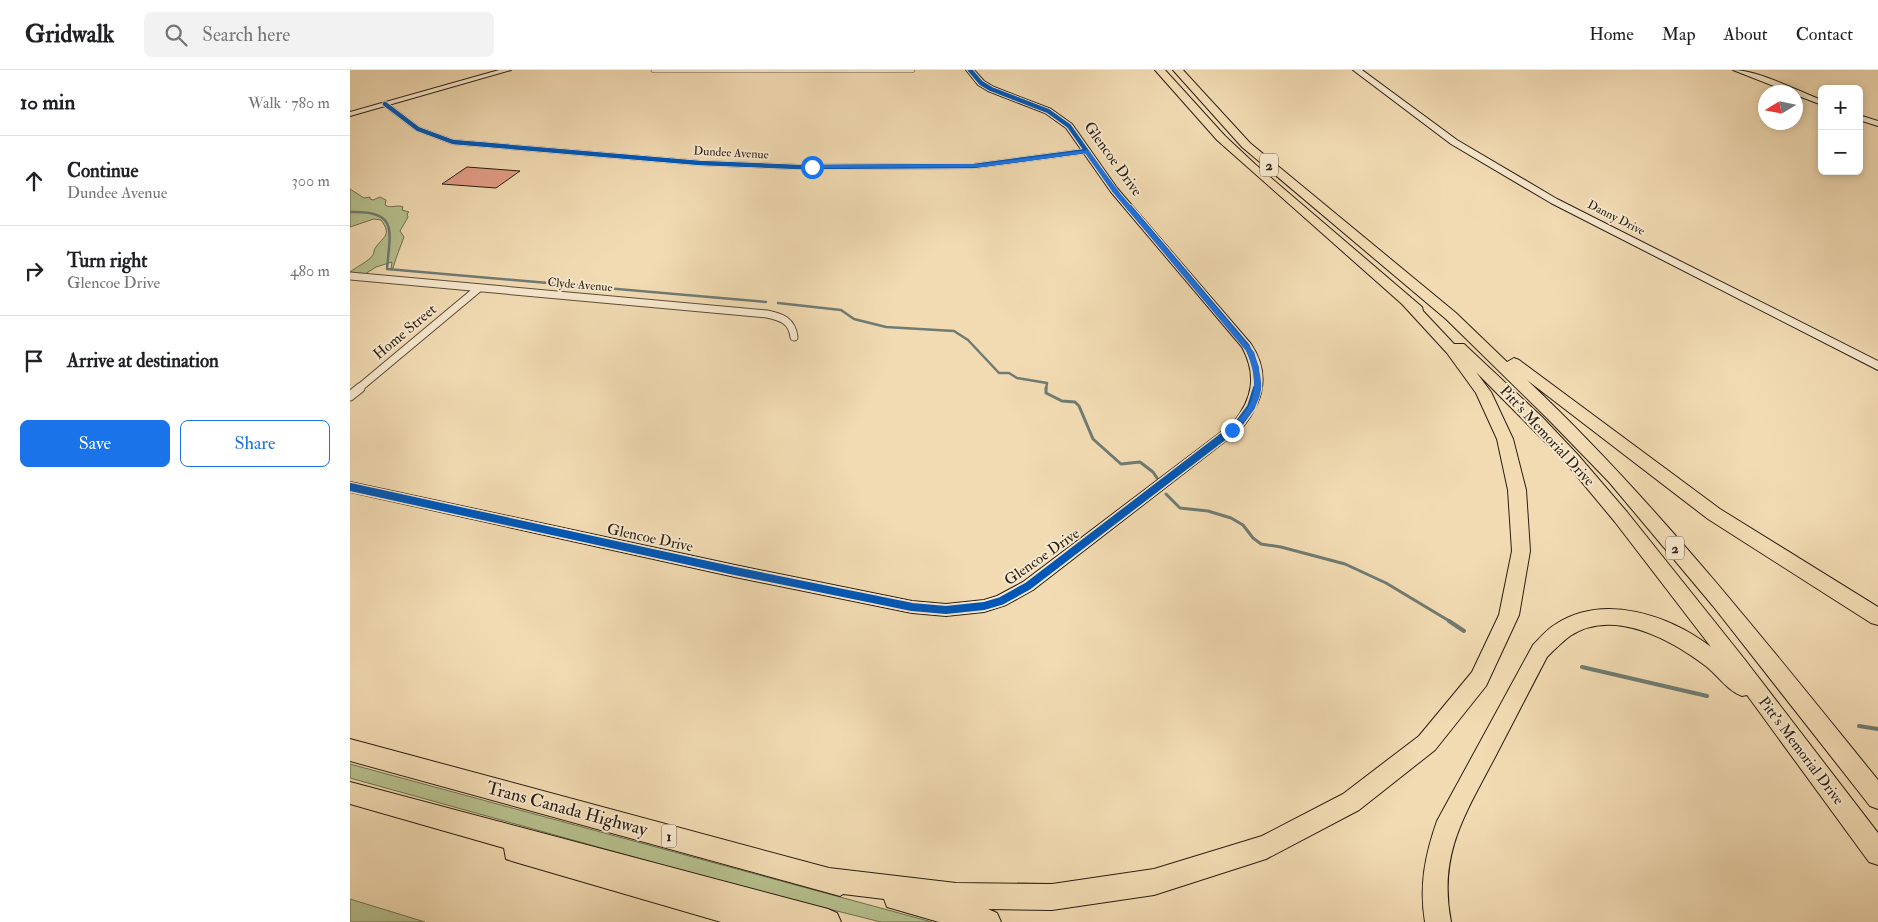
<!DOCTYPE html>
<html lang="en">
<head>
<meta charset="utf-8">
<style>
  :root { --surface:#fff; --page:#f2f2f2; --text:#202124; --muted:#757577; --line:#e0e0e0; --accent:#1a73e8 }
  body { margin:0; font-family:"IM FELL Double Pica",serif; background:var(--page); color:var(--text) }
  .controls { position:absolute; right:15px; top:15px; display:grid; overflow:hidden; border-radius:8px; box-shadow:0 2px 8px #0003 }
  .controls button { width:45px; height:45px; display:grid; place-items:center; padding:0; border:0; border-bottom:1px solid var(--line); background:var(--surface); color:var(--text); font:25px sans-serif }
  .compass { position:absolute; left:1408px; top:15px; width:45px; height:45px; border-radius:50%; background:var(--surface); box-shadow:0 2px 8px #0003; rotate:260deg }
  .stop { position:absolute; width:15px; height:15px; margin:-11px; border:4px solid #1a73e8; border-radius:50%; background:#fff }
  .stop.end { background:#1a73e8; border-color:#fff; box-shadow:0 1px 5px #0008 }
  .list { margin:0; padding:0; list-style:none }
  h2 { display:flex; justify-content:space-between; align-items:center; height:65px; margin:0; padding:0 20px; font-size:21px }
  h2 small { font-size:16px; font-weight:400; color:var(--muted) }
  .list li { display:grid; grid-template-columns:32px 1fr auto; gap:15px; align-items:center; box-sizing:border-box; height:90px; padding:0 20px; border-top:1px solid var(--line) }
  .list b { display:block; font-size:19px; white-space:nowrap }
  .list p { margin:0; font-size:16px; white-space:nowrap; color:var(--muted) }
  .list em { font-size:16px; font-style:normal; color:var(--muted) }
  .actions { display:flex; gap:10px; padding:15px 20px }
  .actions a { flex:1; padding:11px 0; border:1px solid var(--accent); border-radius:8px; text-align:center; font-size:18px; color:var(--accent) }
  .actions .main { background:var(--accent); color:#fff }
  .icon { flex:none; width:28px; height:28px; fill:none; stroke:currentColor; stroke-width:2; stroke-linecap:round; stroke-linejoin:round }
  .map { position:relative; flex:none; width:1528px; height:852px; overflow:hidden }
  header { display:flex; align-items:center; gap:30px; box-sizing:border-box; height:70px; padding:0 25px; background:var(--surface); border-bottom:1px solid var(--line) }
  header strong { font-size:24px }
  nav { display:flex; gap:28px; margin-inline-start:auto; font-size:18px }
  .search { width:350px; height:45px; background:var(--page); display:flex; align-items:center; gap:12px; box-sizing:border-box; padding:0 18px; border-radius:8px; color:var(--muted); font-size:19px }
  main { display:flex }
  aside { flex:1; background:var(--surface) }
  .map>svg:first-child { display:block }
  .green { fill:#b7c18f; stroke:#707050 }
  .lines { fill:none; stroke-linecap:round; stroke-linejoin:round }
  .stream-far2 { stroke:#6f7b73; stroke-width:2.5 }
  .stream-far1 { stroke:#6f7b73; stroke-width:3 }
  .stream { stroke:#6f7b73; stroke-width:4 }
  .building { fill:#e19d87; stroke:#2a1e12 }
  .street-far2-casing { stroke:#5c4d3a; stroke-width:6 }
  .street-far1-casing { stroke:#5c4d3a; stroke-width:9 }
  .street-casing { stroke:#5c4d3a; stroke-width:11 }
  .secondary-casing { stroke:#2a1e12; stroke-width:2 }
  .highway-casing { stroke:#2a1e12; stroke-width:2 }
  .street-far2 { stroke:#f7e8ce; stroke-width:5 }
  .street-far1 { stroke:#f7e8ce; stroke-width:7 }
  .street { stroke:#f7e8ce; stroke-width:9 }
  .secondary { fill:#f7e8ce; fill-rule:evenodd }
  .highway { fill:#f2dbb3; fill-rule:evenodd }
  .cycleway-far2-casing { stroke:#f7e8ce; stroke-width:6 }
  .cycleway-far1-casing { stroke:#f7e8ce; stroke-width:8 }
  .cycleway-casing { stroke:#f7e8ce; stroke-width:11 }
  .cycleway-far2 { stroke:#0057b8; stroke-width:4.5 }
  .cycleway-far1 { stroke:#0057b8; stroke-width:5.5 }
  .cycleway { stroke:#0057b8; stroke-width:8 }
  .route { fill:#1a73e8 }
  .labels { text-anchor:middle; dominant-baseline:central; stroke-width:4; stroke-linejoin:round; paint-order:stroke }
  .far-street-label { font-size:12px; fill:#2a1e12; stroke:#f7e8ce }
  .shield { fill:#f7e8ce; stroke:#685b4a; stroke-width:1 }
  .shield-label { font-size:14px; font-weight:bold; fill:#2a1e12 }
  .street-label { font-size:15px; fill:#2a1e12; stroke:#f7e8ce }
  .near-street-label { font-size:18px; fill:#2a1e12; stroke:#f7e8ce }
</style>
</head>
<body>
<header>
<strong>Gridwalk</strong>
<div class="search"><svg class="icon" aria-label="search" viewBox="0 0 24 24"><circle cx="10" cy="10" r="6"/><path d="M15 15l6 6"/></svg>Search here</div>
<nav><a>Home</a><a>Map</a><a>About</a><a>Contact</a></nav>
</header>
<main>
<aside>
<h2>10 min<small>Walk · 780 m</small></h2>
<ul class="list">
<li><svg class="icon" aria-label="ahead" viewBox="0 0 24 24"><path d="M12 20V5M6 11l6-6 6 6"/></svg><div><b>Continue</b><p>Dundee Avenue</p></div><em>300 m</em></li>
<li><svg class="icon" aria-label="right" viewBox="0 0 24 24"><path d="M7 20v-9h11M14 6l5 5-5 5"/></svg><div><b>Turn right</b><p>Glencoe Drive</p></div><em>480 m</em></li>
<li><svg class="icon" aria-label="arrive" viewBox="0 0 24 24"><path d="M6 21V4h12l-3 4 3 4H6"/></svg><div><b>Arrive at destination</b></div></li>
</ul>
<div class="actions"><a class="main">Save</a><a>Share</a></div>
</aside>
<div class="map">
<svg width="1528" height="852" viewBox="0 0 1528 852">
  <rect width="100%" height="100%" fill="#f2dbb3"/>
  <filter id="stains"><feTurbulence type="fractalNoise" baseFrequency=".004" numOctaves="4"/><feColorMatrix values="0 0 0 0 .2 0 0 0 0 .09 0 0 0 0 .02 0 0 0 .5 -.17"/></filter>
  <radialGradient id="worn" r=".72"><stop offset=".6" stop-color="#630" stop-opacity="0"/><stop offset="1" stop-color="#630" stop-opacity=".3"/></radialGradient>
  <path class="green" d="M0,119L14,128L20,127V129L23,130L30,127L36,130L35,135C41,139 47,134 53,137L52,140L59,142L57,144L58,147L50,161L54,167C50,178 46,187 43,198L41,199L42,192L26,197L15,204L0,202C6,197 18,192 23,185C24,183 24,179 26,177C34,166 42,165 31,150L24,149L0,157Z
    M0,694L582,852H531L399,819L0,708Z
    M0,829L75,852H0Z"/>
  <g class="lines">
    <path class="stream-far2" d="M0,142C49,140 40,161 37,199L416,232
      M428,233L491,240L504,249L536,257L604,261L618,270L649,303H659L667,308L697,313L696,319"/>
    <path class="stream-far1" d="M696,318V323L712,331L725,332L729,336L743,369L771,394L790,392L803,402L807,408
      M816,424L830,438L858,441L881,448L893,455L903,468L911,474L931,477L995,494L1036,513L1101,552"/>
    <path class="stream" d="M1099,551L1114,561
      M1232,597L1357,626
      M1509,656L1528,659"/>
  </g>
  <path class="building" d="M117,97L170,101L146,118L92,114Z"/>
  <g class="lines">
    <g class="street-far2-casing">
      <path id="street-far2" d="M304,0H562
        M35,34L68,59L103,72L350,93L448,97L624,96L736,81"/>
    </g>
    <g class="street-far1-casing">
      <path id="street-far1" d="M0,206L417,244C432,247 442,251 444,267
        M8,319L129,218"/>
    </g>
    <g class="street-casing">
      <path id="street" d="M0,326L10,318"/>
    </g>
    <g class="secondary-casing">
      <path id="secondary" d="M149,0H161L0,46V42Z
        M616,0H624L634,11L644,17L701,39L722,54L767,118L901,274C921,304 914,332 891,359L683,520L656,535L634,542L596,546L562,543L385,507L0,422V412L385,495L562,531L596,534L634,530L647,526L673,512L883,353C903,329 907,305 892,277L761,122L716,58L695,43L638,21L628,15Z
        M1003,0H1012L1107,70L1207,129L1528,291V300L1201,133L1101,74Z
        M1383,0C1408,0 1448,21 1472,30V35L1446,25V22H1439Z
        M1509,45L1528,51V56L1509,50Z"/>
    </g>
    <g class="highway-casing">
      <path id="highway" d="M805,0H815L875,66L906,95L1072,237L1073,241L1104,274H1114L1192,347L1228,385L1277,442L1392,586L1528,763V795L1519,792L1397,625L1392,626C1378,621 1369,607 1357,597C1322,570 1263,537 1220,566C1212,572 1204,580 1197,587C1179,621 1162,655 1144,689C1114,746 1088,785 1101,852H1075C1069,816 1075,785 1087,751L1183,575C1190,568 1197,559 1206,554C1254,523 1319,545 1361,577L1265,452L1216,393L1126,302L1141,322L1163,369L1176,420L1180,481L1169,545L1136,616L1085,680L1009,740L916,789L804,825L702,840L638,839L647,843L651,852H589L537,837L534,829L493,824L490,826L0,691V669L479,798L606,813L702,814L804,799L912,766L993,724L1069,666L1122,602L1149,545L1162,481L1158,420L1147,369L1126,323L1097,283L1052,234L867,70Z
        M823,0H833L900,73L1106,243L1157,292L1164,288L1169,290L1370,439L1528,537V555L1521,553L1358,449L1177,310C1306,432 1416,572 1528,710V739L1520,736L1363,536L1259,412L1198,349L1096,249L892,77Z
        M0,712L478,839L487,843L491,852H371L165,792L156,789L154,778L0,734Z"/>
    </g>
    <use href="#street-far2" class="street-far2"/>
    <use href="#street-far1" class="street-far1"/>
    <use href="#street" class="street"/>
    <use href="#secondary" class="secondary"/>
    <use href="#highway" class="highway"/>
    <g class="cycleway-far2-casing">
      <path id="cycleway-far2" d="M620,0L631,13L641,19L698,41L719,56L764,120L781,140
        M35,34L68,59L103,72L350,93L448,97L624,96L736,81"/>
    </g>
    <g class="cycleway-far1-casing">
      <path id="cycleway-far1" d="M780,138L897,276L906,297L907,319"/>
    </g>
    <g class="cycleway-casing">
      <path id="cycleway" d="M0,417L385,501L562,537L596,540L634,536L651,531L678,516L887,356L901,337L907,318"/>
    </g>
    <use href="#cycleway-far2" class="cycleway-far2"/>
    <use href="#cycleway-far1" class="cycleway-far1"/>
    <use href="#cycleway" class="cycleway"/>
  </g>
  <path class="route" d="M738,80L770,123L904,282C917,322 913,331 885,362L878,360C884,353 892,347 897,339C909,320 904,302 897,282L766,126L735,83L632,97L462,98L459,97L462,95L632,94Z"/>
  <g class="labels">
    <g class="far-street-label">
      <text transform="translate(381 83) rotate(3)">Dundee Avenue</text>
      <text transform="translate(1266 148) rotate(27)">Danny Drive</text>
      <text transform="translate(230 215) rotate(5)">Clyde Avenue</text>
    </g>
    <g class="shield">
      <rect x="910" y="83.5" width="18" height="23" rx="4"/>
      <rect x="1316" y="466.5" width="18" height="23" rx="4"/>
      <rect x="311.5" y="754.5" width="15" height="23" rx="4"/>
    </g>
    <g class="shield-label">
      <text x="919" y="95">2</text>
      <text x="1325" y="478">2</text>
      <text x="319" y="766">1</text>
    </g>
    <g class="street-label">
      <text transform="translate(763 89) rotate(54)">Glencoe Drive</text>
      <text transform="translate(55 262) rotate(-40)">Home Street</text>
      <text transform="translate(1197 366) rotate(47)">Pitt's Memorial Drive</text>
      <text transform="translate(300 468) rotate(12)">Glencoe Drive</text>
      <text transform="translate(692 487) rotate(-35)">Glencoe Drive</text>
      <text transform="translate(1451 681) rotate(53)">Pitt's Memorial Drive</text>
    </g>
    <g class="near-street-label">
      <text transform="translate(217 739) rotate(15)">Trans Canada Highway</text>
    </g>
  </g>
  <rect width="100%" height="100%" filter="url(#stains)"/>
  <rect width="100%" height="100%" fill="url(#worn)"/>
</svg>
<div class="controls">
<button>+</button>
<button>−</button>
</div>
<svg class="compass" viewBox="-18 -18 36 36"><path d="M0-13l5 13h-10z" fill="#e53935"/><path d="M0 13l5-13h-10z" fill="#757577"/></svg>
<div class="stop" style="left:462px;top:97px"></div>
<div class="stop end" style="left:882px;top:360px"></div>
</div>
</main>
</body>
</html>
